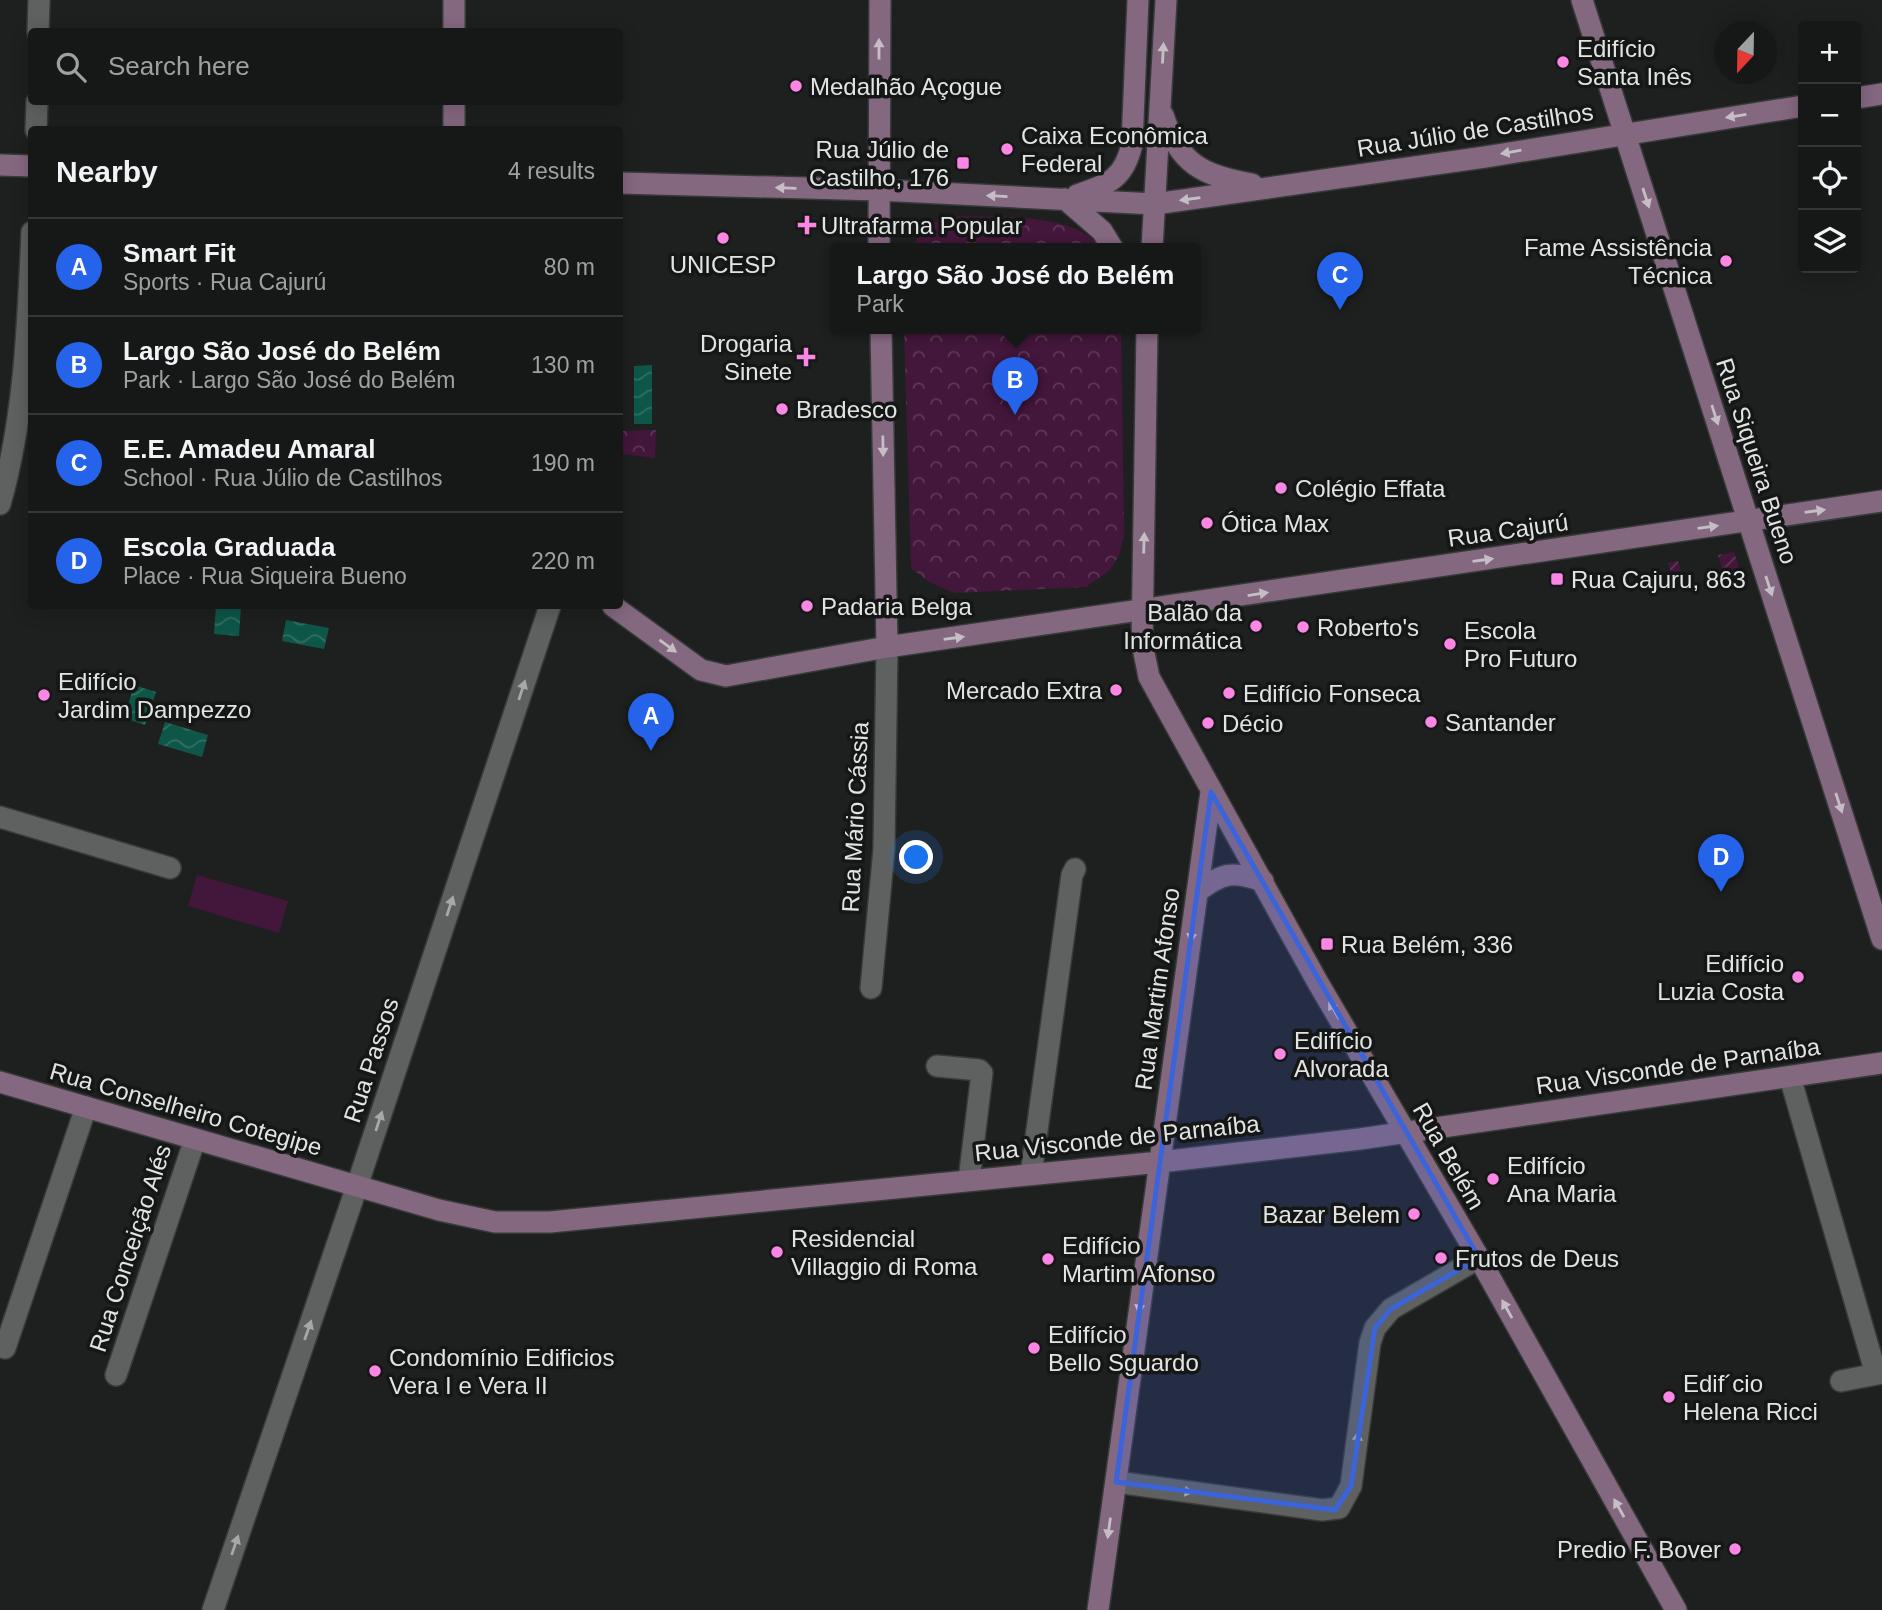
<!DOCTYPE html>
<html lang="en">
<head>
<meta charset="utf-8">
<style>
  :root { --surface:#161817; --page:#232524; --text:#f1f3f6; --muted:#9ea0a1; --line:#353736; --accent:#2563eb }
  body { margin:0; font-family:Helvetica,sans-serif; background:var(--page); color:var(--text) }
  .controls { position:absolute; right:21px; top:21px; display:grid; overflow:hidden; border-radius:7px; box-shadow:0 4px 18px #0003 }
  .controls button { width:63px; height:63px; display:grid; place-items:center; padding:0; border:0; border-bottom:2px solid var(--line); background:var(--surface); color:var(--text); font:35px sans-serif }
  .compass { position:absolute; left:1714px; top:21px; width:63px; height:63px; border-radius:50%; background:var(--surface); box-shadow:0 4px 18px #0003; rotate:202deg }
  .you { position:absolute; left:917px; top:858px; width:24px; height:24px; margin:-18px; border:5px solid #fff; border-radius:50%; background:#1a73e8; box-shadow:0 0 0 10px #1a73e833 }
  .badge { display:grid; place-items:center; width:46px; height:46px; border-radius:50%; background:var(--accent); color:#fff; font-size:23px; font-weight:700 }
  .pin { position:absolute; translate:-50% -58px; filter:drop-shadow(0 2px 4px #0008) }
  .pin::after { content:''; position:absolute; top:37px; width:24px; height:21px; background:inherit; clip-path:polygon(0 0,100% 0,50% 100%) }
  .popup { position:absolute; left:830px; top:243px; width:371px; height:91px; box-sizing:border-box; display:grid; place-content:center; border-radius:7px; background:var(--surface); filter:drop-shadow(0 2px 5px #0005); font-size:23px; white-space:nowrap; color:var(--muted) }
  .popup b { font-size:26px; color:var(--text) }
  .popup::after { content:''; position:absolute; left:50%; top:100%; margin-left:-14px; border:14px solid transparent; border-top-color:var(--surface) }
  .list { margin:0; padding:0; list-style:none }
  h2 { display:flex; justify-content:space-between; align-items:center; height:91px; margin:0; padding:0 28px; font-size:30px }
  h2 small { font-size:23px; font-weight:400; color:var(--muted) }
  .list li { display:grid; grid-template-columns:46px 1fr auto; gap:21px; align-items:center; box-sizing:border-box; height:98px; padding:0 28px; border-top:2px solid var(--line) }
  .list b { display:block; font-size:26px; white-space:nowrap }
  .list p { margin:0; font-size:23px; white-space:nowrap; color:var(--muted) }
  .list em { font-size:23px; font-style:normal; color:var(--muted) }
  .icon { flex:none; width:38px; height:38px; fill:none; stroke:currentColor; stroke-width:2; stroke-linecap:round; stroke-linejoin:round }
  .map { position:relative; flex:none; width:1882px; height:1610px; overflow:hidden }
  .search { position:absolute; background:var(--surface); box-shadow:0 4px 18px #0003; left:28px; top:28px; width:595px; height:77px; display:flex; align-items:center; gap:18px; box-sizing:border-box; padding:0 24px; border-radius:7px; color:var(--muted); font-size:26px }
  .panel { position:absolute; background:var(--surface); box-shadow:0 4px 18px #0003; left:28px; top:126px; width:595px; height:483px; border-radius:7px }
  .map>svg:first-child { display:block }
  .park { fill:url(#park-crowns) }
  .garden { fill:url(#garden-furrows) }
  .pitch { fill:#43163b }
  .water { fill:url(#water-waves) }
  .lines { fill:none; stroke-linecap:round; stroke-linejoin:round }
  .street-casing { stroke:#383a39; stroke-width:24 }
  .secondary-casing { stroke:#383a39; stroke-width:24 }
  .street { stroke:#5e6160; stroke-width:21 }
  .secondary { stroke:#846880; stroke-width:21 }
  .oneway { fill:#c6bec5 }
  .oneway2 { fill:#a7a8a8 }
  .marked { fill:#3b64da; fill-opacity:0.2; stroke:#3b64da; stroke-width:5; stroke-linejoin:round }
  .poi-dot { fill:#fc86e4; stroke:#151716; stroke-width:2.5 }
  .labels { text-anchor:middle; dominant-baseline:central; stroke-width:7; stroke-linejoin:round; paint-order:stroke }
  .poi-label { font-size:24px; fill:#e2e3e3; stroke:#151716; text-anchor:start }
  .street-label { font-size:24px; fill:#e2e3e3; stroke:#151716 }
</style>
</head>
<body>
<div class="map">
<svg width="1882" height="1610" viewBox="0 0 1882 1610">
  <defs>
    <pattern id="park-crowns" width="20" height="18" patternUnits="userSpaceOnUse" patternTransform="scale(1.75)"><rect width="20" height="18" fill="#43163b"/><path d="M2 6a3 3 0 1 1 6 0M12 15a3 3 0 1 1 6 0" fill="none" stroke="#5e3857"/></pattern>
    <pattern id="garden-furrows" width="10" height="10" patternUnits="userSpaceOnUse" patternTransform="scale(1.75)"><rect width="10" height="10" fill="#43163b"/><path d="M-1 1l2-2M0 10L10 0M9 11l2-2" fill="none" stroke="#5e3857"/></pattern>
    <pattern id="water-waves" width="16" height="10" patternUnits="userSpaceOnUse" patternTransform="scale(1.75)"><rect width="16" height="10" fill="#0e5748"/><path d="M0 5q4-4 8 0t8 0" fill="none" stroke="#316f62"/></pattern>
  </defs>
  <rect width="100%" height="100%" fill="#1e201f"/>
  <path class="park" d="M948,216C988,218 1077,210 1101,249H912L923,227Z
    M904,329H1121L1124,536L1119,555L1110,570L1086,587L954,593L929,582L911,568Z
    M656,430L655,458L623,454V431Z"/>
  <path class="garden" d="M1734,552L1740,571L1724,576L1718,555Z
    M1678,561L1686,587L1677,591L1668,563Z"/>
  <path class="pitch" d="M197,875L288,901L279,933L188,906Z"/>
  <path class="water" d="M652,365V424H634V366Z
    M216,606H241L239,636L214,634Z
    M286,620L329,628L324,649L282,641Z
    M134,685L156,692L145,725L124,718Z
    M165,722L208,735L202,757L158,744Z"/>
  <g class="lines">
    <g class="street-casing">
      <path id="street" d="M38,32L39,0
        M36,130L37,102
        M0,504C25,416 28,323 32,232
        M0,817L170,868
        M871,988L884,849L887,647
        M937,1066L979,1070L982,1073L969,1180
        M1790,1077L1876,1374
        M1031,1174L1072,875L1075,869
        M5,1348L86,1107
        M116,1375L195,1139
        M1841,1381L1882,1373
        M1116,1482L1322,1510L1339,1508L1351,1486L1370,1343L1375,1328L1391,1309L1479,1258
        M213,1610L357,1186L550,606"/>
    </g>
    <g class="secondary-casing">
      <path id="secondary" d="M1582,0L1882,939
        M454,32V0
        M1856,98L1882,94
        M1163,115C1179,164 1203,176 1252,184
        M454,130V102
        M0,165L32,166
        M620,183L879,190L1155,204L1485,157L1803,106
        M1077,195C1109,184 1124,179 1132,144L1138,0
        M1065,199L1102,231L1113,249
        M879,249L880,0
        M1152,249L1166,0
        M881,329L887,647
        M1147,329L1142,643L1149,677L1317,981L1479,1258L1676,1610
        M613,606L701,670L726,676L887,647L1882,501
        M1197,892C1223,872 1233,871 1263,881
        M0,1082L439,1210L495,1222H550L1160,1162L1360,1139L1882,1063
        M1098,1610L1211,792"/>
    </g>
    <use href="#street" class="street"/>
    <use href="#secondary" class="secondary"/>
  </g>
  <defs><path id="oneway-solid" d="M-6-.8H1V-3.2L6.5 0L1 3.2V.8H-6Z" transform="scale(1.75)"/></defs>
  <g class="oneway">
    <use href="#oneway-solid" transform="translate(879 49) rotate(-90)"/>
    <use href="#oneway-solid" transform="translate(1163 53) rotate(-87)"/>
    <use href="#oneway-solid" transform="translate(1736 116) rotate(171)"/>
    <use href="#oneway-solid" transform="translate(1511 152) rotate(170)"/>
    <use href="#oneway-solid" transform="translate(786 188) rotate(-178)"/>
    <use href="#oneway-solid" transform="translate(997 196) rotate(-177)"/>
    <use href="#oneway-solid" transform="translate(1646 198) rotate(72)"/>
    <use href="#oneway-solid" transform="translate(1190 199) rotate(172)"/>
    <use href="#oneway-solid" transform="translate(1715 415) rotate(72)"/>
    <use href="#oneway-solid" transform="translate(883 446) rotate(89)"/>
    <use href="#oneway-solid" transform="translate(1815 511) rotate(-8)"/>
    <use href="#oneway-solid" transform="translate(1708 527) rotate(-8)"/>
    <use href="#oneway-solid" transform="translate(1144 543) rotate(-88)"/>
    <use href="#oneway-solid" transform="translate(1483 560) rotate(-8)"/>
    <use href="#oneway-solid" transform="translate(1769 586) rotate(72)"/>
    <use href="#oneway-solid" transform="translate(1258 594) rotate(-9)"/>
    <use href="#oneway-solid" transform="translate(954 638) rotate(-8)"/>
    <use href="#oneway-solid" transform="translate(668 646) rotate(36)"/>
    <use href="#oneway-solid" transform="translate(1839 803) rotate(72)"/>
    <use href="#oneway-solid" transform="translate(1192 932) rotate(98)"/>
    <use href="#oneway-solid" transform="translate(1334 1010) rotate(-120)"/>
    <use href="#oneway-solid" transform="translate(1140 1303) rotate(98)"/>
    <use href="#oneway-solid" transform="translate(1507 1309) rotate(-119)"/>
    <use href="#oneway-solid" transform="translate(1619 1508) rotate(-119)"/>
    <use href="#oneway-solid" transform="translate(1109 1528) rotate(98)"/>
  </g>
  <g class="oneway2">
    <use href="#oneway-solid" transform="translate(522 690) rotate(-72)"/>
    <use href="#oneway-solid" transform="translate(450 906) rotate(-72)"/>
    <use href="#oneway-solid" transform="translate(379 1121) rotate(-72)"/>
    <use href="#oneway-solid" transform="translate(308 1330) rotate(-71)"/>
    <use href="#oneway-solid" transform="translate(1357 1442) rotate(-82)"/>
    <use href="#oneway-solid" transform="translate(1183 1491) rotate(8)"/>
    <use href="#oneway-solid" transform="translate(235 1545) rotate(-71)"/>
  </g>
  <path class="marked" d="M1211,792L1479,1258L1391,1309L1375,1328L1351,1486L1335,1510L1116,1482Z"/>
  <g class="poi-dot">
    <circle cx="1563" cy="62" r="7"/>
    <circle cx="796" cy="86" r="7"/>
    <circle cx="1007" cy="149" r="7"/>
    <rect x="956" y="156" width="14" height="14" rx="3.5"/>
    <path d="M803.5 214.5h7v7h7v7h-7v7h-7v-7h-7v-7h7z"/>
    <circle cx="723" cy="238" r="7"/>
    <circle cx="1726" cy="261" r="7"/>
    <path d="M802.5 346.5h7v7h7v7h-7v7h-7v-7h-7v-7h7z"/>
    <circle cx="782" cy="409" r="7"/>
    <circle cx="1281" cy="488" r="7"/>
    <circle cx="1207" cy="523" r="7"/>
    <rect x="1550" y="572" width="14" height="14" rx="3.5"/>
    <circle cx="807" cy="606" r="7"/>
    <circle cx="1256" cy="626" r="7"/>
    <circle cx="1303" cy="627" r="7"/>
    <circle cx="1450" cy="644" r="7"/>
    <circle cx="1116" cy="690" r="7"/>
    <circle cx="1229" cy="693" r="7"/>
    <circle cx="44" cy="695" r="7"/>
    <circle cx="1431" cy="722" r="7"/>
    <circle cx="1208" cy="723" r="7"/>
    <rect x="1320" y="937" width="14" height="14" rx="3.5"/>
    <circle cx="1798" cy="977" r="7"/>
    <circle cx="1280" cy="1054" r="7"/>
    <circle cx="1493" cy="1179" r="7"/>
    <circle cx="1414" cy="1214" r="7"/>
    <circle cx="777" cy="1252" r="7"/>
    <circle cx="1441" cy="1258" r="7"/>
    <circle cx="1048" cy="1259" r="7"/>
    <circle cx="1034" cy="1348" r="7"/>
    <circle cx="375" cy="1371" r="7"/>
    <circle cx="1669" cy="1397" r="7"/>
    <circle cx="1735" cy="1549" r="7"/>
  </g>
  <g class="labels">
    <g class="poi-label">
      <text x="1577" y="48">Edifício<tspan x="1577" dy="28">Santa Inês</tspan></text>
      <text x="810" y="86">Medalhão Açogue</text>
      <text x="1021" y="135">Caixa Econômica<tspan x="1021" dy="28">Federal</tspan></text>
      <text x="949" y="149" text-anchor="end">Rua Júlio de<tspan x="949" dy="28">Castilho, 176</tspan></text>
      <text x="821" y="225">Ultrafarma Popular</text>
      <text x="1712" y="247" text-anchor="end">Fame Assistência<tspan x="1712" dy="28">Técnica</tspan></text>
      <text x="723" y="264" text-anchor="middle">UNICESP</text>
      <text x="792" y="343" text-anchor="end">Drogaria<tspan x="792" dy="28">Sinete</tspan></text>
      <text x="796" y="409">Bradesco</text>
      <text x="1295" y="488">Colégio Effata</text>
      <text x="1221" y="523">Ótica Max</text>
      <text x="1571" y="579">Rua Cajuru, 863</text>
      <text x="821" y="606">Padaria Belga</text>
      <text x="1242" y="612" text-anchor="end">Balão da<tspan x="1242" dy="28">Informática</tspan></text>
      <text x="1317" y="627">Roberto's</text>
      <text x="1464" y="630">Escola<tspan x="1464" dy="28">Pro Futuro</tspan></text>
      <text x="58" y="681">Edifício<tspan x="58" dy="28">Jardim Dampezzo</tspan></text>
      <text x="1102" y="690" text-anchor="end">Mercado Extra</text>
      <text x="1243" y="693">Edifício Fonseca</text>
      <text x="1445" y="722">Santander</text>
      <text x="1222" y="723">Décio</text>
      <text x="1341" y="944">Rua Belém, 336</text>
      <text x="1784" y="963" text-anchor="end">Edifício<tspan x="1784" dy="28">Luzia Costa</tspan></text>
      <text x="1294" y="1040">Edifício<tspan x="1294" dy="28">Alvorada</tspan></text>
      <text x="1507" y="1165">Edifício<tspan x="1507" dy="28">Ana Maria</tspan></text>
      <text x="1400" y="1214" text-anchor="end">Bazar Belem</text>
      <text x="791" y="1238">Residencial<tspan x="791" dy="28">Villaggio di Roma</tspan></text>
      <text x="1062" y="1245">Edifício<tspan x="1062" dy="28">Martim Afonso</tspan></text>
      <text x="1455" y="1258">Frutos de Deus</text>
      <text x="1048" y="1334">Edifício<tspan x="1048" dy="28">Bello Sguardo</tspan></text>
      <text x="389" y="1357">Condomínio Edificios<tspan x="389" dy="28">Vera I e Vera II</tspan></text>
      <text x="1683" y="1383">Edif´cio<tspan x="1683" dy="28">Helena Ricci</tspan></text>
      <text x="1721" y="1549" text-anchor="end">Predio F. Bover</text>
    </g>
    <g class="street-label">
      <text transform="translate(1475 130) rotate(-9)">Rua Júlio de Castilhos</text>
      <text transform="translate(1757 461) rotate(72)">Rua Siqueira Bueno</text>
      <text transform="translate(1508 530) rotate(-8)">Rua Cajurú</text>
      <text transform="translate(855 817) rotate(-87)">Rua Mário Cássia</text>
      <text transform="translate(1157 989) rotate(-82)">Rua Martim Afonso</text>
      <text transform="translate(371 1060) rotate(-72)">Rua Passos</text>
      <text transform="translate(1678 1066) rotate(-8)">Rua Visconde de Parnaíba</text>
      <text transform="translate(186 1109) rotate(16)">Rua Conselheiro Cotegipe</text>
      <text transform="translate(1117 1138) rotate(-6)">Rua Visconde de Parnaíba</text>
      <text transform="translate(1449 1156) rotate(60)">Rua Belém</text>
      <text transform="translate(130 1248) rotate(-72)">Rua Conceição Alés</text>
    </g>
  </g>
</svg>
<div class="controls">
<button>+</button>
<button>−</button>
<button><svg class="icon" aria-label="locate" viewBox="0 0 24 24"><circle cx="12" cy="12" r="6"/><path d="M12 2v4M12 18v4M2 12h4M18 12h4"/></svg></button>
<button><svg class="icon" aria-label="layers" viewBox="0 0 24 24"><path d="M12 4l9 5-9 5-9-5zM3 14l9 5 9-5"/></svg></button>
</div>
<svg class="compass" viewBox="-18 -18 36 36"><path d="M0-13l5 13h-10z" fill="#e53935"/><path d="M0 13l5-13h-10z" fill="#9ea0a1"/></svg>
<div class="you"></div>
<div class="pin badge" style="left:651px;top:751px">A</div>
<div class="pin badge" style="left:1015px;top:415px">B</div>
<div class="popup"><b>Largo São José do Belém</b>Park</div>
<div class="pin badge" style="left:1340px;top:310px">C</div>
<div class="pin badge" style="left:1721px;top:892px">D</div>
<div class="search"><svg class="icon" aria-label="search" viewBox="0 0 24 24"><circle cx="10" cy="10" r="6"/><path d="M15 15l6 6"/></svg>Search here</div>
<section class="panel">
<h2>Nearby<small>4 results</small></h2>
<ul class="list">
<li><span class="badge">A</span><div><b>Smart Fit</b><p>Sports · Rua Cajurú</p></div><em>80 m</em></li>
<li><span class="badge">B</span><div><b>Largo São José do Belém</b><p>Park · Largo São José do Belém</p></div><em>130 m</em></li>
<li><span class="badge">C</span><div><b>E.E. Amadeu Amaral</b><p>School · Rua Júlio de Castilhos</p></div><em>190 m</em></li>
<li><span class="badge">D</span><div><b>Escola Graduada</b><p>Place · Rua Siqueira Bueno</p></div><em>220 m</em></li>
</ul>
</section>
</div>
</body>
</html>
